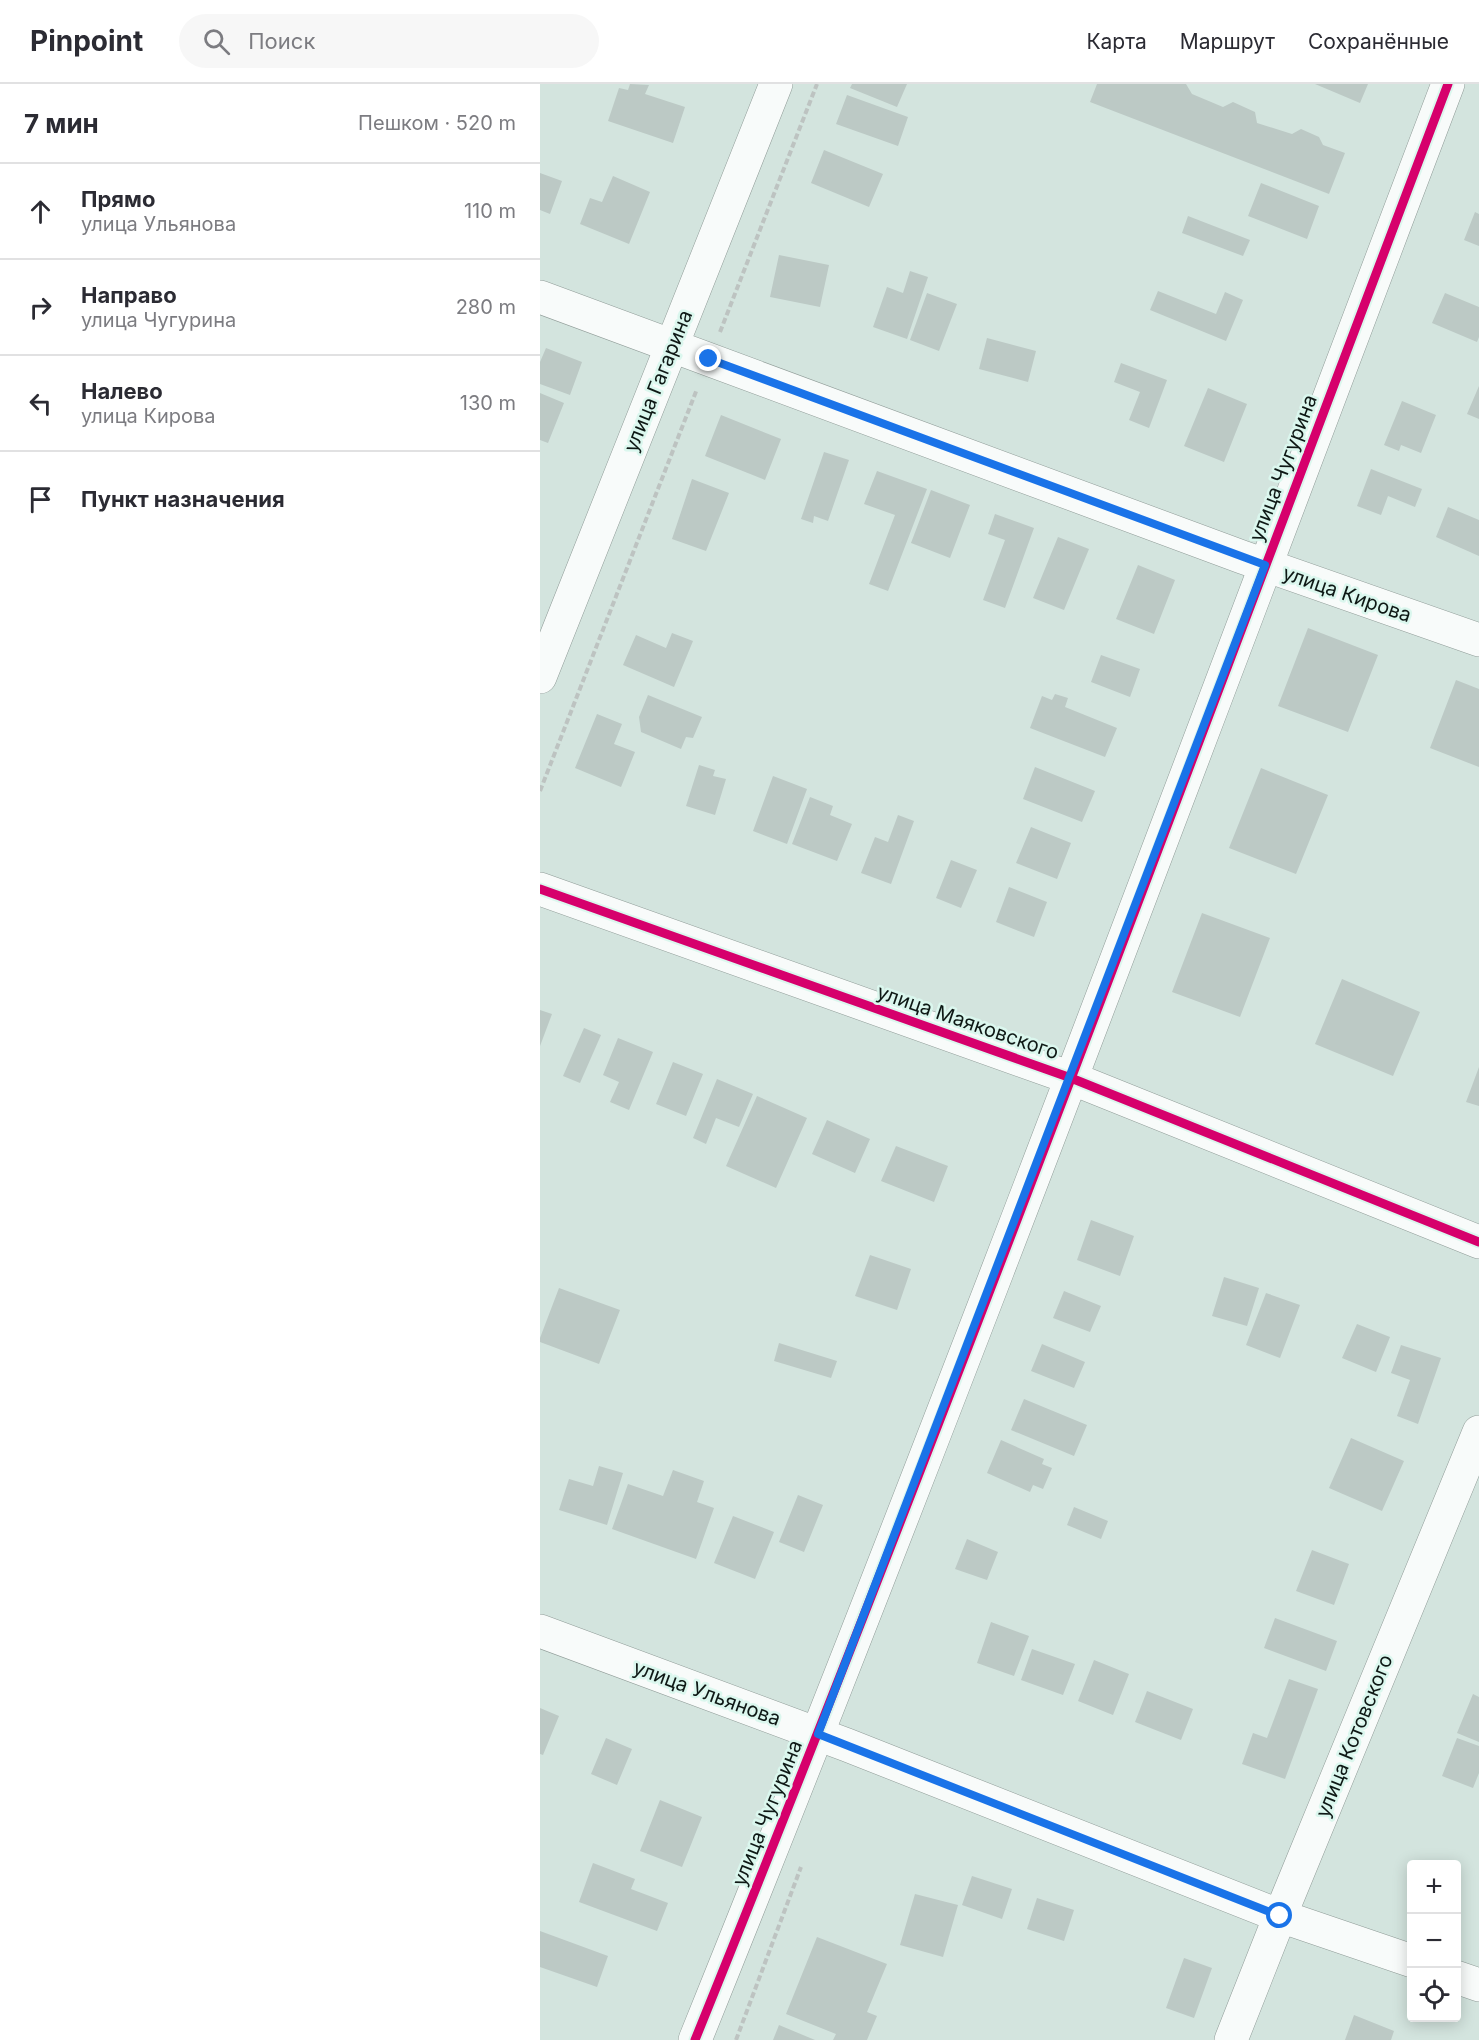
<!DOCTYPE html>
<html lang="ru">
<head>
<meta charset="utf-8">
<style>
  :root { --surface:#fff; --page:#f7f7f7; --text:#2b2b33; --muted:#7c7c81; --line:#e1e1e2 }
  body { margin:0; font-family:Inter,sans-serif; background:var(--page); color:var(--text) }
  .controls { position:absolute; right:18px; bottom:18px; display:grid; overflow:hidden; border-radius:6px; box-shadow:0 3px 15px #0003 }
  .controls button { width:54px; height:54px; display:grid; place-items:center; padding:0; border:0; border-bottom:2px solid var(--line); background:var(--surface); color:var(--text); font:30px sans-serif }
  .stop { position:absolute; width:18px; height:18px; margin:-14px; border:4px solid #1a73e8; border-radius:50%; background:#fff }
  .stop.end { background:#1a73e8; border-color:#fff; box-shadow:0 2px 6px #0008 }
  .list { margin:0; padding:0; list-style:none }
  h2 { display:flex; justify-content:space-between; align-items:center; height:78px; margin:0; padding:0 24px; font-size:26px }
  h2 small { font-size:20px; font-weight:400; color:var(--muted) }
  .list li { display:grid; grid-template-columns:39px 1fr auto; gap:18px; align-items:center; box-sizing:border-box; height:96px; padding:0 24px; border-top:2px solid var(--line) }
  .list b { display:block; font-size:22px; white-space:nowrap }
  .list p { margin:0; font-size:20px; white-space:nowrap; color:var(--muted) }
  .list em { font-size:20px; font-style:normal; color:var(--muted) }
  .icon { flex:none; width:33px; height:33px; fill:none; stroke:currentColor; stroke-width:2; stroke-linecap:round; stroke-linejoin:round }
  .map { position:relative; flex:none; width:939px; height:1956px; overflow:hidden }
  header { display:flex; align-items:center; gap:36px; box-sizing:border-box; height:84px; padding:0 30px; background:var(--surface); border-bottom:2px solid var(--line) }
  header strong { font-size:28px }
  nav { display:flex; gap:33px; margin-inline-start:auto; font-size:21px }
  .search { width:420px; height:54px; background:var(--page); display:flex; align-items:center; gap:15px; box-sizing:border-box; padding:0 21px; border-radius:33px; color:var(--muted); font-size:22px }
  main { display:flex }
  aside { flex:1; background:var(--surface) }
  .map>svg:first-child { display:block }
  .building { fill:#bcc9c5 }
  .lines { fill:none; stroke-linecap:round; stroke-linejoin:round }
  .minor-casing { stroke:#909c98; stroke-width:34 }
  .tertiary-casing { stroke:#909c98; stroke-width:34 }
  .path { stroke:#bdc3c1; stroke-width:4; stroke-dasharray:6 3; stroke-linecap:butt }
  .minor { stroke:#f8fbfa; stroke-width:33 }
  .tertiary { stroke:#f8fbfa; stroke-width:33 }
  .cycleway-casing { stroke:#dbf7ee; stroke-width:13 }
  .cycleway { stroke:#d6006c; stroke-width:9 }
  .route { stroke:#1a73e8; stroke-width:8 }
  .labels { text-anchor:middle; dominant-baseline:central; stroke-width:5; stroke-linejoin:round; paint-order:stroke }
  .street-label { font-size:20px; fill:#0e1815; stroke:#dbf7ee }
</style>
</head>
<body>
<header>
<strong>Pinpoint</strong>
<div class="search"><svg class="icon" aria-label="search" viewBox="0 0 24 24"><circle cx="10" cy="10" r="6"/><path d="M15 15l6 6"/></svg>Поиск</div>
<nav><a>Карта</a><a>Маршрут</a><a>Сохранённые</a></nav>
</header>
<main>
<aside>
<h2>7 мин<small>Пешком · 520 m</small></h2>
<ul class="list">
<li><svg class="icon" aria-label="ahead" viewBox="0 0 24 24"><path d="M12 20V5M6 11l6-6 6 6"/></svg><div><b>Прямо</b><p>улица Ульянова</p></div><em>110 m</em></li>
<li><svg class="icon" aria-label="right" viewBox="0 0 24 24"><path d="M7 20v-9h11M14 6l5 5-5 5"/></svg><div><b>Направо</b><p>улица Чугурина</p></div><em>280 m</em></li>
<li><svg class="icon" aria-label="left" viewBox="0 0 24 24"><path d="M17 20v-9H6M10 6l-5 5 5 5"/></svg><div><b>Налево</b><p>улица Кирова</p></div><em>130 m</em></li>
<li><svg class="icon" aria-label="arrive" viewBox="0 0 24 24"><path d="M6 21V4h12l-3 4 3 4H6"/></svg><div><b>Пункт назначения</b></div></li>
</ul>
</aside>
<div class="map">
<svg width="939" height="1956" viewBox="0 0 939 1956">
  <rect width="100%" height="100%" fill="#d3e4de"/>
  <path class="building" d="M90,0L109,1L105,10L145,23L133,59L68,37L79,4L88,6Z
    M312,0H367L357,23L310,4Z
    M557,0H646L652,10L683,23L693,18L715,28L717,39L752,50L761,45L779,53L783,61L805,69L789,110L550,18Z
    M775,0H828L820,19Z
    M307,11L368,33L358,62L296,40Z
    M284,66L343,90L329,123L271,99Z
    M0,89L22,97L10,130L0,126Z
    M73,92L110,108L89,160L40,140L50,114L62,118Z
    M721,99L779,122L767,155L708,132Z
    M935,128L939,130V162L924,156Z
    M648,132L710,156L703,172L642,149Z
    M239,171L289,181L280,223L230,213Z
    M370,187L388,193L367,255L333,243L347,203L363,209Z
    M618,207L676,230L685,208L703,216L686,257L610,226Z
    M387,209L417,220L399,267L370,256Z
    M905,209L939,223V253L937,258L892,239Z
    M447,254L496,267L488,298L439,285Z
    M6,264L42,278L30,311L0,300V278Z
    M581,279L627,296L609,344L589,336L600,308L574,298Z
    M939,302V335L927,330Z
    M668,304L707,320L684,378L644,362Z
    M0,309L24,319L8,359L0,356Z
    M862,317L896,331L881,369L861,361L859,367L844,361Z
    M181,331L241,355L225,396L165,372Z
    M284,368L309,376L288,437L274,432L273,439L261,435Z
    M831,385L882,405L875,423L848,412L841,431L817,422Z
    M337,387L387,405L348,507L329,500L355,431L324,420Z
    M152,395L189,409L166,467L132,455Z
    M391,406L430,421L410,474L371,459Z
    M908,423L939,436V472L896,453Z
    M455,430L494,444L465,524L443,516L465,456L448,450Z
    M518,453L549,465L524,526L493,514Z
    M598,481L635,496L614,550L576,535Z
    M768,544L838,571L808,648L738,622Z
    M132,549L153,557L134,603L83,581L96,551L126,564Z
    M561,571L600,585L590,613L551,598Z
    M916,596L939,605V683L890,664Z
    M515,610L528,614L525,623L577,644L565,673L490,644L502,612L512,616Z
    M108,611L162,633L153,654L146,653L141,665L101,648L99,633Z
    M57,630L82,640L74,660L95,668L81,703L35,684Z
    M159,681L175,686L173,692L186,695L175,731L146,722Z
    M495,683L555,707L542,738L483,715Z
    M721,684L788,711L756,790L689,764Z
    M233,692L267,705L247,760L213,747Z
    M270,713L293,722L290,731L312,740L297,777L252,760Z
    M358,731L374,737L351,800L321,789L335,753L348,758Z
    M491,743L531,759L517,795L476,779Z
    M411,776L437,786L421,824L396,814Z
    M469,803L507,818L494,853L456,838Z
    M662,829L730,854L700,933L632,908Z
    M802,895L880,928L853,992L775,960Z
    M0,926L12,930L0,962Z
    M44,944L61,951L40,999L23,992Z
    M78,954L113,968L89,1026L70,1018L79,998L63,991Z
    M133,978L163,990L146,1032L116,1020Z
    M939,983V1022L926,1018Z
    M177,995L213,1010L199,1043L176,1034L166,1060L153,1054Z
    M217,1012L267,1034L236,1104L186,1082Z
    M287,1036L330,1055L315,1089L272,1070Z
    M356,1062L408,1082L394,1118L341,1097Z
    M551,1136L594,1152L580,1192L537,1176Z
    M330,1171L371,1185L357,1226L315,1212Z
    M684,1193L719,1204L707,1242L672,1232Z
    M19,1204L80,1226L59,1280L0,1258V1254Z
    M524,1207L561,1222L550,1248L513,1234Z
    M726,1209L760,1221L740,1274L706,1261Z
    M817,1240L850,1253L836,1288L802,1274Z
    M239,1259L297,1277L291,1294L234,1277Z
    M502,1260L545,1278L534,1304L491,1287Z
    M861,1261L901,1274L878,1340L857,1332L870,1296L851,1289Z
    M484,1315L547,1341L534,1372L471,1346Z
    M811,1354L864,1377L842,1427L789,1404Z
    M461,1356L504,1375L502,1380L512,1384L503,1405L493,1401L490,1408L447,1389Z
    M59,1382L83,1389L67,1441L19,1426L29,1395L53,1402Z
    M133,1386L164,1397L157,1418L174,1424L156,1475L72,1445L88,1400L123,1412Z
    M258,1411L283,1421L264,1468L239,1458Z
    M534,1423L568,1437L561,1455L527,1441Z
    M193,1432L234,1448L215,1495L174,1479Z
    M427,1455L458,1468L447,1496L415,1485Z
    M772,1466L809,1480L794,1521L756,1507Z
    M735,1534L797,1557L786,1587L724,1564Z
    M451,1538L489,1552L474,1592L437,1579Z
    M492,1565L535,1580L523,1611L481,1596Z
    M554,1576L589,1590L573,1631L538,1617Z
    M749,1595L778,1605L745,1695L702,1680L713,1649L727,1654Z
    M607,1607L653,1625L641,1656L595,1638Z
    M933,1610L939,1613V1658L917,1649Z
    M0,1624L19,1632L3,1671L0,1670Z
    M66,1654L92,1665L77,1701L51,1690Z
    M917,1654L939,1662V1689L933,1704L902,1692Z
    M120,1716L162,1733L142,1783L100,1767Z
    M53,1779L95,1795L91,1805L128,1819L117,1847L39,1818Z
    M432,1792L472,1805L462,1835L422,1821Z
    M375,1810L418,1821L403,1873L360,1861Z
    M497,1814L534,1826L524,1857L487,1845Z
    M0,1847L68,1872L57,1903L0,1883Z
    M277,1853L347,1880L327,1928L337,1932L327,1956H293L296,1950L246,1930Z
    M644,1874L672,1884L654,1934L626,1924Z
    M814,1931L854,1947L851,1956H805Z
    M239,1941L275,1956H233Z"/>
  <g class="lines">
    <g class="minor-casing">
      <path id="minor" d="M0,213L702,473L939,556
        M0,1547L307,1661L740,1832L872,1877
        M916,1893L939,1901
        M691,1956L740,1832L939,1348"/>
    </g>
    <g class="tertiary-casing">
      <path id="tertiary" d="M0,593L236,0
        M0,805L531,994L939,1158
        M155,1956C417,1308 660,653 908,0"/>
    </g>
    <path class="path" d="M180,248L277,0
      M0,707L157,305
      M196,1956L261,1783"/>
    <use href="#minor" class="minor"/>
    <use href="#tertiary" class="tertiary"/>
    <g class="cycleway-casing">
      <path id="cycleway" d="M0,805L531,994L939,1158
        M155,1956C417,1308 660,653 908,0"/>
    </g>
    <use href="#cycleway" class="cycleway"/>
  </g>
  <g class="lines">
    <path class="route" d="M169,275L725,481L278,1650L740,1832"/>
  </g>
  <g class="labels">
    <g class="street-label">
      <text transform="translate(118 297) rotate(-68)">улица Гагарина</text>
      <text transform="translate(743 384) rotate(-69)">улица Чугурина</text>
      <text transform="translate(807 510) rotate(19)">улица Кирова</text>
      <text transform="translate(428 938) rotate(19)">улица Маяковского</text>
      <text transform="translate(167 1609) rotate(20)">улица Ульянова</text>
      <text transform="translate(814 1652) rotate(-68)">улица Котовского</text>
      <text transform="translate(227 1729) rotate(-68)">улица Чугурина</text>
    </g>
  </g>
</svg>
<div class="controls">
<button>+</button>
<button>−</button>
<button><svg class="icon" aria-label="locate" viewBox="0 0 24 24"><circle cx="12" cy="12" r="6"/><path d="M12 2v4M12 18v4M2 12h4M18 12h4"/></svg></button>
</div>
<div class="stop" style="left:740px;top:1832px"></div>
<div class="stop end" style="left:169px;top:275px"></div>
</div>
</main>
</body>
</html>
